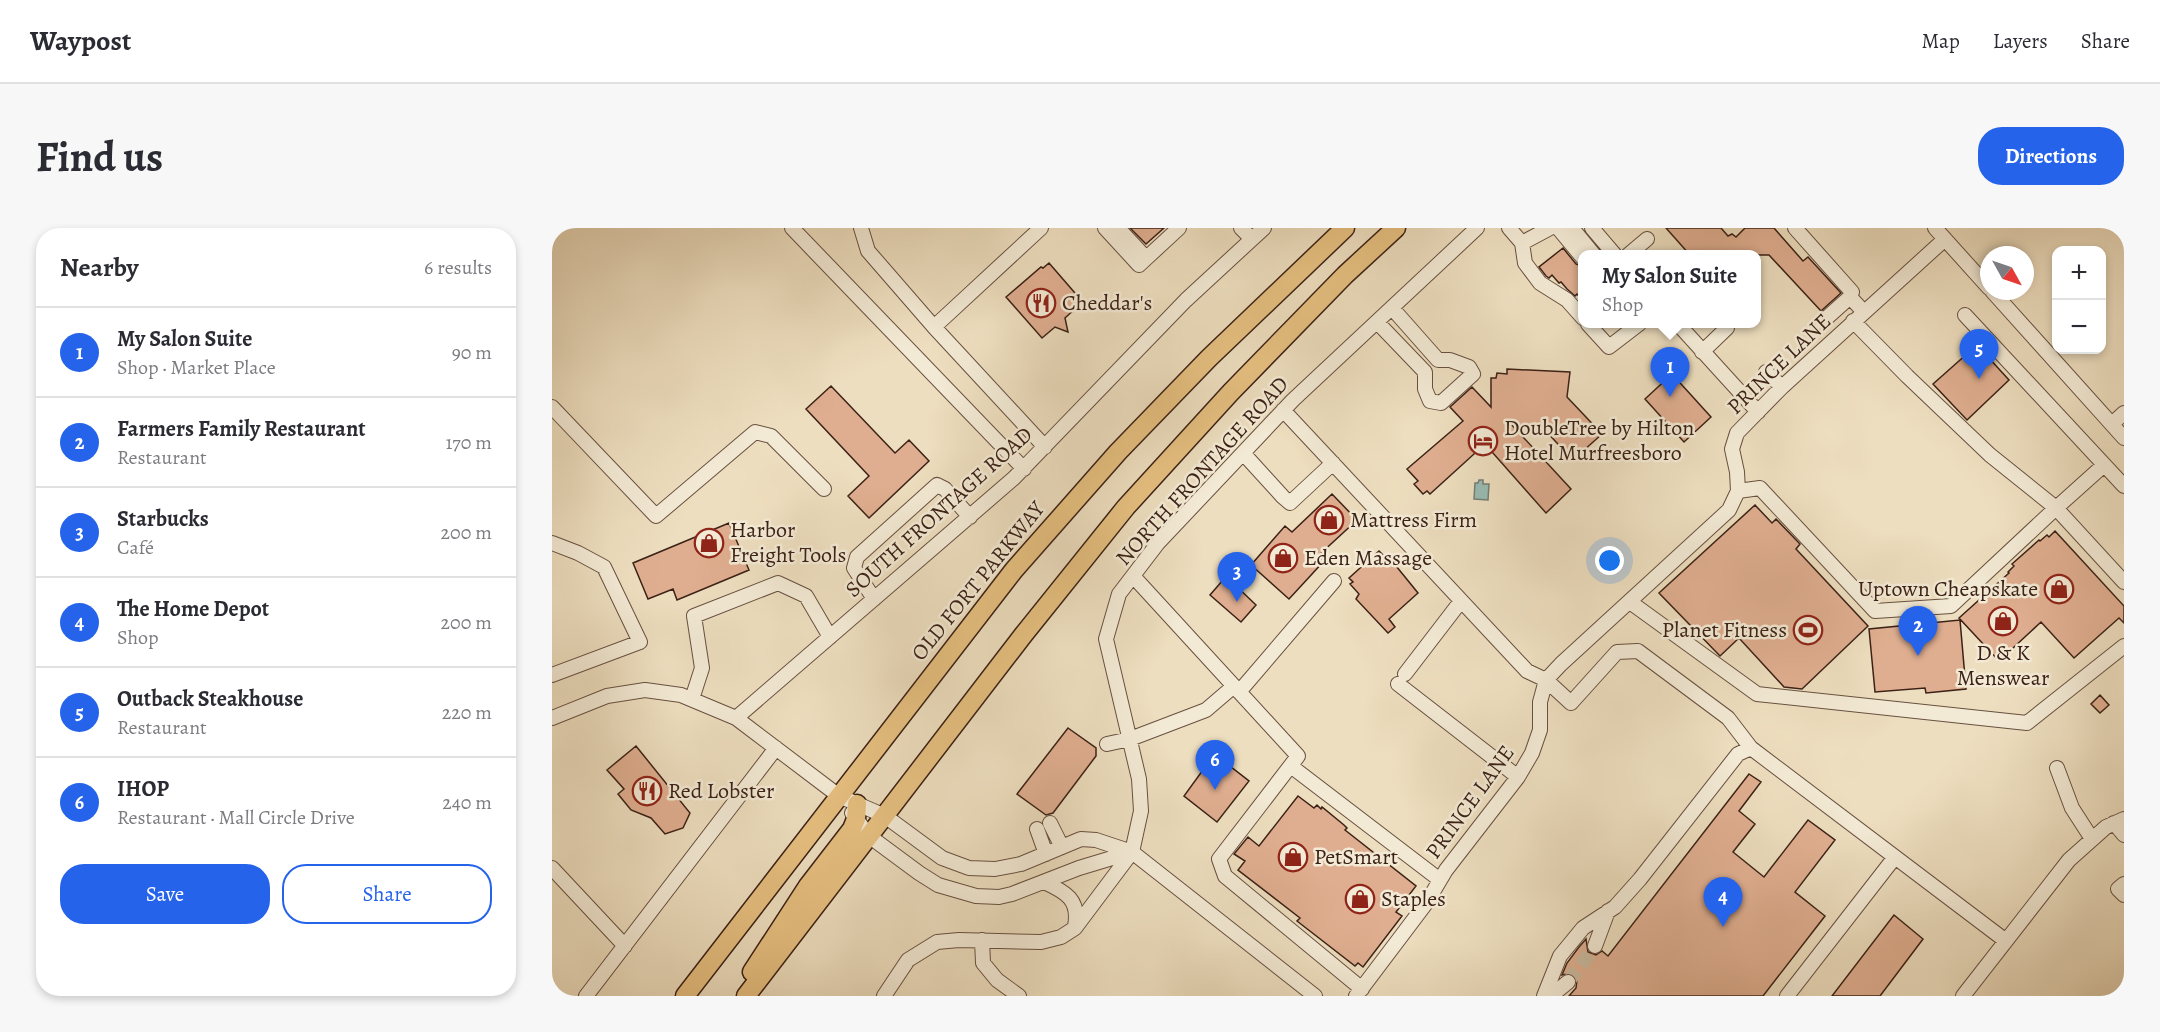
<!DOCTYPE html>
<html lang="en">
<head>
<meta charset="utf-8">
<style>
  :root { --surface:#fff; --page:#f7f7f7; --text:#2b2b33; --muted:#7c7c81; --line:#e1e1e2; --accent:#2563eb }
  body { margin:0; font-family:Alegreya,serif; background:var(--page); color:var(--text) }
  .controls { position:absolute; right:18px; top:18px; display:grid; overflow:hidden; border-radius:12px; box-shadow:0 3px 9px #0003 }
  .controls button { width:54px; height:54px; display:grid; place-items:center; padding:0; border:0; border-bottom:2px solid var(--line); background:var(--surface); color:var(--text); font:30px sans-serif }
  .compass { position:absolute; left:1428px; top:18px; width:54px; height:54px; border-radius:50%; background:var(--surface); box-shadow:0 3px 9px #0003; rotate:130deg }
  .you { position:absolute; left:1058px; top:333px; width:21px; height:21px; margin:-15px; border:4px solid #fff; border-radius:50%; background:#1a73e8; box-shadow:0 0 0 9px #1a73e833 }
  .badge { display:grid; place-items:center; width:39px; height:39px; border-radius:50%; background:var(--accent); color:#fff; font-size:20px; font-weight:700 }
  .pin { position:absolute; translate:-50% -50px; filter:drop-shadow(0 2px 3px #0008) }
  .pin::after { content:''; position:absolute; top:32px; width:21px; height:18px; background:inherit; clip-path:polygon(0 0,100% 0,50% 100%) }
  .popup { position:absolute; left:1026px; top:22px; width:183px; height:78px; box-sizing:border-box; display:grid; place-content:center; border-radius:12px; background:var(--surface); filter:drop-shadow(0 2px 4px #0005); font-size:20px; white-space:nowrap; color:var(--muted) }
  .popup b { font-size:22px; color:var(--text) }
  .popup::after { content:''; position:absolute; left:50%; top:100%; margin-left:-12px; border:12px solid transparent; border-top-color:var(--surface) }
  .list { margin:0; padding:0; list-style:none }
  h2 { display:flex; justify-content:space-between; align-items:center; height:78px; margin:0; padding:0 24px; font-size:26px }
  h2 small { font-size:20px; font-weight:400; color:var(--muted) }
  .list li { display:grid; grid-template-columns:39px 1fr auto; gap:18px; align-items:center; box-sizing:border-box; height:90px; padding:0 24px; border-top:2px solid var(--line) }
  .list b { display:block; font-size:22px; white-space:nowrap }
  .list p { margin:0; font-size:20px; white-space:nowrap; color:var(--muted) }
  .list em { font-size:20px; font-style:normal; color:var(--muted) }
  .actions { display:flex; gap:12px; padding:18px 24px }
  .actions a { flex:1; padding:14px 0; border:2px solid var(--accent); border-radius:24px; text-align:center; font-size:21px; color:var(--accent) }
  .actions .main { background:var(--accent); color:#fff }
  .map { position:relative; flex:none; width:1572px; height:768px; overflow:hidden; border-radius:24px }
  header { display:flex; align-items:center; gap:36px; box-sizing:border-box; height:84px; padding:0 30px; background:var(--surface); border-bottom:2px solid var(--line) }
  header strong { font-size:28px }
  nav { display:flex; gap:33px; margin-inline-start:auto; font-size:21px }
  .intro { display:flex; align-items:center; justify-content:space-between; box-sizing:border-box; height:144px; padding:0 36px }
  h1 { margin:0; font-size:42px }
  .button { padding:15px 27px; border-radius:24px; background:var(--accent); color:#fff; font-size:21px; font-weight:700 }
  main { display:flex; gap:36px; padding:0 36px }
  aside { flex:1; background:var(--surface); border-radius:24px; box-shadow:0 3px 9px #0003 }
  .map>svg:first-child { display:block }
  .water { fill:#99bcb4; stroke:#737e75; stroke-width:1.5 }
  .building { fill:#dfae90; stroke:#3b2116; stroke-width:1.5 }
  .lines { fill:none; stroke-linecap:round; stroke-linejoin:round }
  .minor-tunnel { stroke:#c9b89d; stroke-width:14; stroke-dasharray:14 7; stroke-linecap:butt }
  .minor-casing { stroke:#685040; stroke-width:16 }
  .major-casing { stroke:#3b2116; stroke-width:21 }
  .minor { stroke:#f3ead5; stroke-width:14 }
  .major { stroke:#e6bf80; stroke-width:18 }
  .labels { text-anchor:middle; dominant-baseline:central; stroke-width:5; stroke-linejoin:round; paint-order:stroke }
  .poi-label { font-size:22px; fill:#3b2116; stroke:#f3ead5; text-anchor:start }
  .street-label { font-size:22px; fill:#3b2116; stroke:#f3ead5 }
</style>
</head>
<body>
<header>
<strong>Waypost</strong>
<nav><a>Map</a><a>Layers</a><a>Share</a></nav>
</header>
<div class="intro"><h1>Find us</h1><a class="button">Directions</a></div>
<main>
<aside>
<h2>Nearby<small>6 results</small></h2>
<ul class="list">
<li><span class="badge">1</span><div><b>My Salon Suite</b><p>Shop · Market Place</p></div><em>90 m</em></li>
<li><span class="badge">2</span><div><b>Farmers Family Restaurant</b><p>Restaurant</p></div><em>170 m</em></li>
<li><span class="badge">3</span><div><b>Starbucks</b><p>Café</p></div><em>200 m</em></li>
<li><span class="badge">4</span><div><b>The Home Depot</b><p>Shop</p></div><em>200 m</em></li>
<li><span class="badge">5</span><div><b>Outback Steakhouse</b><p>Restaurant</p></div><em>220 m</em></li>
<li><span class="badge">6</span><div><b>IHOP</b><p>Restaurant · Mall Circle Drive</p></div><em>240 m</em></li>
</ul>
<div class="actions"><a class="main">Save</a><a>Share</a></div>
</aside>
<div class="map">
<svg width="1572" height="768" viewBox="0 0 1572 768">
  <rect width="100%" height="100%" fill="#eddebf"/>
  <filter id="stains"><feTurbulence type="fractalNoise" baseFrequency=".00333" numOctaves="4"/><feColorMatrix values="0 0 0 0 .2 0 0 0 0 .09 0 0 0 0 .02 0 0 0 .5 -.17"/></filter>
  <radialGradient id="worn" r=".72"><stop offset=".6" stop-color="#630" stop-opacity="0"/><stop offset="1" stop-color="#630" stop-opacity=".3"/></radialGradient>
  <path class="water" d="M927,252H931V256H937L936,272L922,271L923,255H926Z"/>
  <path class="building" d="M578,0H612L594,16Z
    M1114,0H1169L1176,8L1180,6L1184,9L1193,0H1222L1251,33L1256,29L1289,65L1269,83L1217,27H1138Z
    M1011,20L1024,36L1031,39V72L1025,66L1023,68L1015,61L1009,54L1007,55L1000,47L997,50L994,48L987,39Z
    M497,35L529,72L523,77L525,79L513,90L516,104L503,99L490,110L454,69L489,39L491,40Z
    M1425,117L1457,152L1415,192L1381,156Z
    M955,141L1018,144L1015,169L1050,206L1021,232L988,197H960L1019,261L994,285L933,216L878,266L875,263L871,266L862,256L866,253L855,241L911,193L898,179L920,159L939,179V150H944L945,145L955,146Z
    M1120,146L1159,189L1132,214L1093,171Z
    M279,158L343,225L357,212L377,233L317,290L296,268L317,248L254,181Z
    M780,266L805,292L766,328L772,333L737,371L699,337L733,298L740,304Z
    M1203,277L1220,295L1224,291L1248,316L1244,321L1316,398L1250,461L1232,459L1187,410L1168,428L1107,365Z
    M177,295L197,342L125,372L121,361L96,371L81,335Z
    M1503,303L1572,378V395L1567,390L1522,430L1489,394L1447,433L1407,390L1457,345L1456,344L1462,338L1460,336L1487,312L1488,313L1495,307L1497,309Z
    M827,323L838,334L840,333L866,365L837,391L843,399L836,405L804,371L807,366L798,356L801,354L797,350Z
    M671,352L677,357L680,354L704,377L689,394L658,367Z
    M1408,392L1414,461L1374,465L1373,460L1323,464L1317,401Z
    M1548,467L1557,477L1548,485L1539,476Z
    M516,500L544,520V528L501,585L494,587L465,566Z
    M84,518L138,585L131,600L113,606L99,590L79,582L66,566L72,561L55,542Z
    M665,528L697,553L665,594L632,568L656,535L658,537Z
    M1197,546L1209,554L1187,583L1203,596L1181,624L1212,649L1256,592L1283,612L1243,664L1273,688L1211,768H1017L1024,760L1025,752L1019,745L1010,747L1015,735L1027,719L1034,711L1036,724L1044,727L1050,723L1056,728Z
    M746,568L762,580L765,577L769,581L770,579L792,597L795,600L793,602L864,658L844,684L850,688L811,739L806,735L803,738L745,693L748,690L686,642L693,633L682,626L696,609L707,618Z
    M1342,687L1371,711L1328,768H1280Z"/>
  <g class="lines">
    <path class="minor-tunnel" d="M1016,754L1043,718"/>
    <g class="minor-casing">
      <path id="minor" d="M240,0L472,241
        M309,0L316,23L382,99L493,219
        M553,0L587,37L627,0
        M566,0L594,30
        M689,0L700,11
        M957,0L970,15L998,0
        M1006,0L1031,30
        M1020,0L1042,27
        M1040,0L1063,27
        M1243,0L1300,64L1298,69L1312,84
        M1383,0L1437,60
        M970,15L973,35L988,55L1015,72L1031,90
        M1076,27L1095,11
        M1440,63L1572,210
        M1413,87L1572,258
        M1301,93L1355,148L1438,227L1504,280L1572,354
        M825,94L873,144V161L878,173L889,175L921,146L917,139L898,132H886L840,80
        M1270,94L1298,69
        M1036,96L1057,119L1087,96
        M1126,96L1206,184
        M382,99L489,0
        M1150,124L1175,100
        M1214,144L1230,159
        M0,179L104,288L203,204L219,208L272,261
        M731,182L975,443L994,452L1019,475L1065,424L1086,423L1176,490L1199,520L1454,713
        M1560,196L1572,185
        M691,225L731,269L738,275L781,235
        M1186,263L1208,260L1323,383L1399,378L1504,280L1552,237
        M0,315L26,325L52,339L88,414L0,447
        M581,348L746,528L667,631L673,648L810,761
        M322,371L302,340L305,329L385,257L393,261L418,289
        M1078,374L1205,466L1475,495L1572,418
        M853,446L909,373
        M846,456L966,549
        M687,464L782,353
        M140,471L150,440L142,388L226,355L254,368L278,409
        M0,490L55,468L93,462L129,467L184,490L287,568L333,588L390,630L417,640L443,641L469,636L529,611L544,612L580,624L763,768
        M184,490L462,250L634,72L712,0
        M555,516L578,511L654,482L682,458
        M740,539L888,652
        M1505,540L1520,580L1540,611
        M300,585L317,608L367,645L386,657L424,668L447,669L460,666L527,640L580,624
        M498,595L510,619
        M1562,595L1572,607
        M485,601L494,626
        M0,640L73,718
        M492,654C514,664 528,672 523,698
        M1572,656L1566,661L1572,667
        M430,712L431,735L445,752L467,768
        M1043,718L1056,683
        M34,768L224,520
        M332,768L356,732L385,714L407,712L489,714L509,709L523,700L580,624L589,583L587,551L554,411L567,366L606,315L741,172L925,0
        M804,768L875,674L894,642L966,549L980,525L988,502V474L994,452L1009,436L1177,282L1186,263L1185,244L1180,221L1185,205L1230,159L1393,11
        M992,768L1008,728L1031,700L1063,679L1088,651L1186,526L1199,520
        M999,768L1016,754
        M1235,768L1343,629
        M1411,768L1517,632L1554,599L1572,591"/>
    </g>
    <g class="major-casing">
      <path id="major" d="M200,744L256,658L300,601L304,591L305,576
        M133,768L462,342L566,224L657,130L793,0
        M194,768L472,406L574,279L679,164L793,47L844,0"/>
    </g>
    <use href="#minor" class="minor"/>
    <use href="#major" class="major"/>
  </g>
  <defs>
    <g id="restaurant-ring" transform="scale(1.5)"><circle r="9.5" fill="#f3ead5" stroke="#8f2418" stroke-width="1.5"/><path d="M-5-6h1v4h1v-4h1v4h1v-4h1v5L-1.5 .5V6h-2V.5L-5-1ZM5-6V6H3V1.5H1.5Q1.5-4 5-6Z" fill="#8f2418"/></g>
    <g id="hotel-ring" transform="scale(1.5)"><circle r="9.5" fill="#f3ead5" stroke="#8f2418" stroke-width="1.5"/><path d="M-6-4.5h1.5V1H6V5H4.5V3h-9V5H-6ZM-4 0a1.8 1.8 0 1 1 3.6 0ZM.5 0V-2.5h3Q6-2.5 6 0Z" fill="#8f2418"/></g>
    <g id="shop-ring" transform="scale(1.5)"><circle r="9.5" fill="#f3ead5" stroke="#8f2418" stroke-width="1.5"/><path d="M-5-2.5h2.3a2.7 3.5 0 0 1 5.4 0H5L5.5 6h-11ZM-1.5-2.5h3a1.5 2.3 0 0 0-3 0Z" fill="#8f2418"/></g>
    <g id="stadium-ring" transform="scale(1.5)"><circle r="9.5" fill="#f3ead5" stroke="#8f2418" stroke-width="1.5"/><path d="M0-5a6.5 5 0 1 0 0 10a6.5 5 0 1 0 0-10ZM-3.5-1.8h7v3.6h-7Z" fill="#8f2418"/></g>
  </defs>
  <g fill-rule="evenodd">
    <use href="#restaurant-ring" x="489" y="75"/>
    <use href="#hotel-ring" x="931" y="213"/>
    <use href="#shop-ring" x="777" y="292"/>
    <use href="#shop-ring" x="157" y="315"/>
    <use href="#shop-ring" x="731" y="330"/>
    <use href="#shop-ring" x="1507" y="361"/>
    <use href="#shop-ring" x="1451" y="393"/>
    <use href="#stadium-ring" x="1256" y="402"/>
    <use href="#restaurant-ring" x="95" y="563"/>
    <use href="#shop-ring" x="741" y="629"/>
    <use href="#shop-ring" x="808" y="671"/>
  </g>
  <g class="labels">
    <g class="poi-label">
      <text x="510" y="75">Cheddar's</text>
      <text x="952" y="200">DoubleTree by Hilton<tspan x="952" dy="25">Hotel Murfreesboro</tspan></text>
      <text x="798" y="292">Mattress Firm</text>
      <text x="178" y="302">Harbor<tspan x="178" dy="25">Freight Tools</tspan></text>
      <text x="752" y="330">Eden Massage</text>
      <text x="1486" y="361" text-anchor="end">Uptown Cheapskate</text>
      <text x="1235" y="402" text-anchor="end">Planet Fitness</text>
      <text x="1451" y="425" text-anchor="middle">D &amp; K<tspan x="1451" dy="25">Menswear</tspan></text>
      <text x="116" y="563">Red Lobster</text>
      <text x="762" y="629">PetSmart</text>
      <text x="829" y="671">Staples</text>
    </g>
    <g class="street-label">
      <text transform="translate(1227 136) rotate(-44)">PRINCE LANE</text>
      <text transform="translate(650 243) rotate(-48)">NORTH FRONTAGE ROAD</text>
      <text transform="translate(387 284) rotate(-42)">SOUTH FRONTAGE ROAD</text>
      <text transform="translate(426 353) rotate(-51)">OLD FORT PARKWAY</text>
      <text transform="translate(918 574) rotate(-54)">PRINCE LANE</text>
    </g>
  </g>
  <rect width="100%" height="100%" filter="url(#stains)"/>
  <rect width="100%" height="100%" fill="url(#worn)"/>
</svg>
<div class="controls">
<button>+</button>
<button>−</button>
</div>
<svg class="compass" viewBox="-18 -18 36 36"><path d="M0-13l5 13h-10z" fill="#e53935"/><path d="M0 13l5-13h-10z" fill="#7c7c81"/></svg>
<div class="you"></div>
<div class="pin badge" style="left:1118px;top:169px">1</div>
<div class="popup"><b>My Salon Suite</b>Shop</div>
<div class="pin badge" style="left:1366px;top:428px">2</div>
<div class="pin badge" style="left:685px;top:374px">3</div>
<div class="pin badge" style="left:1171px;top:699px">4</div>
<div class="pin badge" style="left:1427px;top:151px">5</div>
<div class="pin badge" style="left:663px;top:562px">6</div>
</div>
</main>
</body>
</html>
